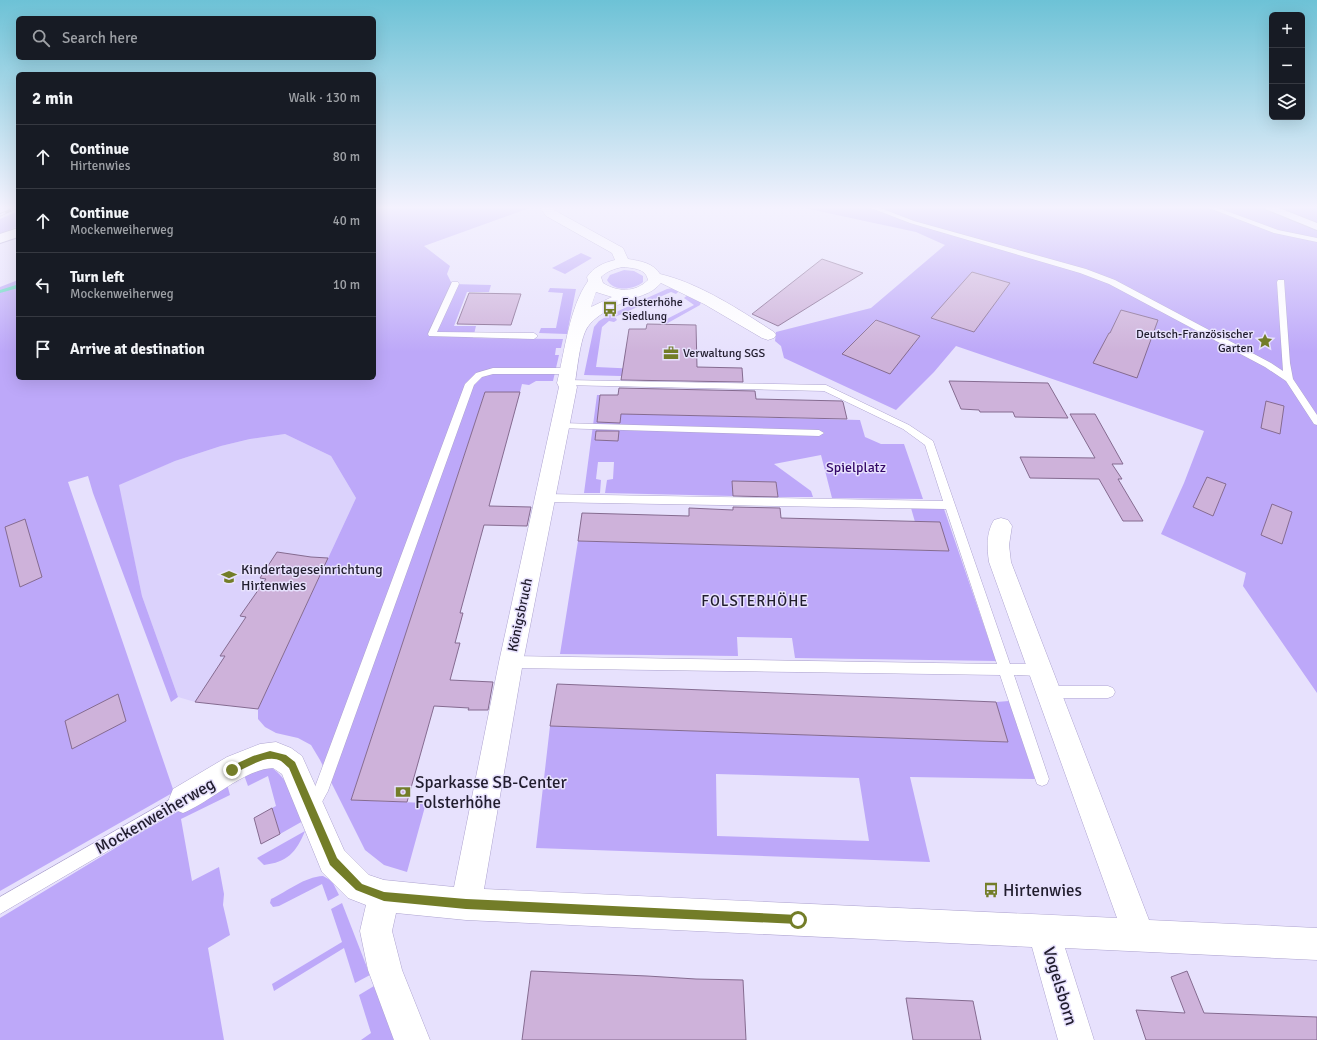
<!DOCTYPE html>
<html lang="en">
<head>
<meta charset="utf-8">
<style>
  :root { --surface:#171b24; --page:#20242c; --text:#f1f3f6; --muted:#9ea1a6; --line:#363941 }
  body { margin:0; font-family:Signika,sans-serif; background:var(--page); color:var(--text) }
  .controls { position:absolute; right:12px; top:12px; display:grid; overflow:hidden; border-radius:6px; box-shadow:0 4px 16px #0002 }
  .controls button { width:36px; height:36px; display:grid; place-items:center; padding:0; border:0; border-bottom:1px solid var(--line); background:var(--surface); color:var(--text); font:20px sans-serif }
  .stop { position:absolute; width:12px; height:12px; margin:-9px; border:3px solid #737d28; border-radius:50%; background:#fff }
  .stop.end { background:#737d28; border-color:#fff; box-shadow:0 1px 4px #0008 }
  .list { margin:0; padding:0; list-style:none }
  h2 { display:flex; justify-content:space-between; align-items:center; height:52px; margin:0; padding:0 16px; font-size:17px }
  h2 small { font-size:13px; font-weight:400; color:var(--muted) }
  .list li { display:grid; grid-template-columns:26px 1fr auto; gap:12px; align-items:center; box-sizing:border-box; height:64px; padding:0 16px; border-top:1px solid var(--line) }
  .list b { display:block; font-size:15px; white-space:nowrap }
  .list p { margin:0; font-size:13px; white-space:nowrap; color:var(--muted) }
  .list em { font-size:13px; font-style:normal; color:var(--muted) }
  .icon { flex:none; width:22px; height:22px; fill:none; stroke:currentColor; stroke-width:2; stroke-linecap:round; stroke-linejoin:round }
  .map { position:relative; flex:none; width:1317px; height:1040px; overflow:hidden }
  .search { position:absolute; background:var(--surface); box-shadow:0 4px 16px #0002; left:16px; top:16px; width:360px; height:44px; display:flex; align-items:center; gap:10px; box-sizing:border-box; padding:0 14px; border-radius:6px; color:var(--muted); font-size:15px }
  .panel { position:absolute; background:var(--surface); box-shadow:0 4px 16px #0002; left:16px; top:72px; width:360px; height:308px; border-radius:6px }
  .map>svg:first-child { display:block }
  .built { fill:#dbd2fc }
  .green { fill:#bda8f9; fill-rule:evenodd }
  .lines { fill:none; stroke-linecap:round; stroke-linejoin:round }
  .stream { fill:#56d8ba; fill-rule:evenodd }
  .building { fill:#ceb2da; stroke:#856b90 }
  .service-casing { stroke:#aea4d0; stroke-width:1 }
  .pedestrian-casing { stroke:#aea4d0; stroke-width:2 }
  .minor-casing { stroke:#aea4d0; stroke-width:1 }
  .secondary-casing { stroke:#aea4d0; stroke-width:2 }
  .service { fill:#fff; fill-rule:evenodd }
  .pedestrian { fill:#fff; fill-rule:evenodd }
  .minor { fill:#fff; fill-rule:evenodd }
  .secondary { fill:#fff; fill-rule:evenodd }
  .rail-casing { stroke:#7d788e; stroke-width:3 }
  .rail { stroke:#e7e1fd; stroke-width:2; stroke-dasharray:6; stroke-linecap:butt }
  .route { fill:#737d28 }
  .labels { text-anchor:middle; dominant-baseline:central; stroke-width:3; stroke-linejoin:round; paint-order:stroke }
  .far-poi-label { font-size:12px; fill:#211d2e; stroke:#e7e1fd; text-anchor:start }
  .park-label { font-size:14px; fill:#330768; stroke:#e7e1fd }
  .poi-label { font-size:14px; fill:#211d2e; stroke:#e7e1fd; text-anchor:start }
  .street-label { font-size:14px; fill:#211d2e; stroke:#e7e1fd }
  .neighbourhood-label { font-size:15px; letter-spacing:1px; fill:#211d2e; stroke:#e7e1fd }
  .near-poi-label { font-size:17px; fill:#211d2e; stroke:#e7e1fd; text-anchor:start }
  .near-street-label { font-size:17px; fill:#211d2e; stroke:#e7e1fd }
</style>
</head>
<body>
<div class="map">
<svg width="1317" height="1040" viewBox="0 0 1317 1040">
  <rect width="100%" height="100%" fill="#e7e1fd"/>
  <path class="built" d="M285,434L331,456L356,498L258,709L195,702L178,697L142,596L118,484L175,461L221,446L250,439Z"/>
  <path class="green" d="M374,206H535L424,246L450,266L447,274L452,284L491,285L489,292H467L454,326H476L473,338L563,339L561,348H556L555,355H559L553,381H536L529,385L522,384L520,392H485L351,800L426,803L407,872L384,865L365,850L320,760L311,745L298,738L276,733L265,727L258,719V709L356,498L331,456L285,434L250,439L221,446L175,461L119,485L142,596L178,697L171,702L93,493L88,476L68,482L174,792L0,891V287L18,280V378H374Z
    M795,206H1317V693L1243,586L1246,573L1161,534L1184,483L1204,431L956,346L934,372L896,410L784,358L781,346L775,341L776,332L871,308L945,245L916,232Z
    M18,211V226L0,234V219Z
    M581,253L592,258L565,274L552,268Z
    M624,270L634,271L643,276V282C634,290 613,292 607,280L610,275Z
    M550,288L576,289L567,334L539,333L541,328H556L563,293L548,292Z
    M673,288L680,290L676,294L671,292L615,317L617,320L614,322L609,321L602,327L596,367L639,369L656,377L584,375L594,327L599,321L607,316L667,289Z
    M689,294L701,302L700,305L666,324L661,322L694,305L684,298Z
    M597,395H600L598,413L860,420L865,437L881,444H904L923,499L832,498L821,455L774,464L811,491L813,497H778L776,482L732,481L733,496L605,493L607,480L613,479L614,462H598L596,479L601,480L600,493H584Z
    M911,508L944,509L996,661L795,658L792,638L737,637L738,656L560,654L578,541L949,551L940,523L915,522Z
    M1009,701L1035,779L910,777L930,862L536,848L550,726L1008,742L996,702ZM716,774L859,778L869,841L717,836Z
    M270,767C289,777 295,803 303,821L280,834L272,808L276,806L268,776L248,786L244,775Z
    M227,784L230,795L181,819L192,881L219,867L224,894L223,905L230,935L208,948L224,1040H0V918L145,830Z
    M305,831C296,853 287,862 264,865L257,858Z
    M323,876L332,881L339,895L328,901L322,884L279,906L273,907L270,903L271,899C288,891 304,877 323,876Z
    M342,903L370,975L355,983L344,948L274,991L272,984L342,942L331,909Z
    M374,986L394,1040H361L371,1033L359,995Z"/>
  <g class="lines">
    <path class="stream" d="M16,285H18V288L0,293V290Z"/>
  </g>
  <path class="building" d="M822,259L863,273L778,326L752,314Z
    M972,272L1010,283L974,332L931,318Z
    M469,293L521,294L511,325L457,324Z
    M1121,310L1158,320L1137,378L1093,363L1109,333H1110Z
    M876,320L920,336L890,374L842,354Z
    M647,324L696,325L697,367L742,368L743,382L621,380L629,329H646Z
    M949,381L1048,383L1068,418L1015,417L1013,412H980L979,410L961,409Z
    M619,388L755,391L756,399L842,401L843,402L847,419L621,414L620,423L597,422L600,395H618Z
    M485,392H520L489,506L531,507L527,526L484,525L460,613H463L455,643H460L450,680L493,682L488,710H468L469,708L434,706L407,802L351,800Z
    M1266,401L1284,406L1280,434L1261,428Z
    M1070,414H1095L1123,464H1112L1122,479H1118L1143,521H1123L1099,479L1030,478L1020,457L1095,458Z
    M596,431H619L618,441L595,440Z
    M1207,477L1226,484L1213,516L1193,507Z
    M732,481L776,482L778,497L733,496Z
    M1272,504L1292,512L1282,544L1261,535Z
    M733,507L780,508L781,518L940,522L949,551L578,541L582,513L689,516V508L733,510Z
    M25,519L42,577L20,587L5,527Z
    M277,552L311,557L328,558L258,709L195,702L225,656H220L246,617L240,616L266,579L260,578Z
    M557,684L996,702L1008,742L550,726Z
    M118,694L126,721L72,749L65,721Z
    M272,808L280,834L261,844L254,818Z
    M531,971L647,976L696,979L743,980L746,1040H522Z
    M1187,971L1204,1013L1317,1017V1040H1146L1136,1010L1185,1013L1171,977Z
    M906,998L973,1001L981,1040H913Z"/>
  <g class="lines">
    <g class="service-casing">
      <path id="service" d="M866,206H875L914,221L1086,269L1115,280L1271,363L1283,371L1277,282L1278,280H1284L1290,363L1293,379L1317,415V425L1314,424L1286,381L1265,367L1109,284L1080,273L910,223Z
        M1204,206H1213L1278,230L1317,238V242L1274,233Z
        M452,282H458L459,284L437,332L534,333L538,336L534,339L429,336L428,334Z
        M493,368H568L572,371L568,374H493L482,377L474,385L328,791L317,811L312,814L307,811L304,806L315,787L465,384L476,373Z
        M566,380L826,385L909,425L933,441L1010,664H1040L1045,666L1047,670L1045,674L1040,676L1014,675L1049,779L1047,784L1042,786L1037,784L1000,675L511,668L506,666L504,662L506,658L511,656L997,664L946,509L544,502L540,501L539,498L540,495L544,494L943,501L925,445L903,429L824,391L563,385L561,383L563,381Z
        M560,423L819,430L824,433L819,436L557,428L555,426L557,424Z
        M1048,686H1108L1113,688L1115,692L1113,696L1108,698H1048L1043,696L1041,692L1043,688Z
        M183,792L188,794L190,799L188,804L0,914V897Z"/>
    </g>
    <g class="pedestrian-casing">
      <path id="pedestrian" d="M1261,206H1274L1317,223V230L1263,208Z"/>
    </g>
    <g class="minor-casing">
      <path id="minor" d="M541,206H553L554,210L623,248L628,259C641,261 653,263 660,274C699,283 740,310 774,332L776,335L774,338L768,340L762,338L704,304L661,283C653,292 646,294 635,298C620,303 591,316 585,332C580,343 577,369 575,383L577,387L523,662L484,889L1117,918L989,562C987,548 986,533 994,520L1001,518L1008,520L1012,526L1009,545L1011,562L1149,920L1317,928V960L1065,948L1094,1040H1058L1032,947L466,920L396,913L392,931L402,970L430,1040H394L368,970L360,931L366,905L348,898L322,872L282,774L273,768C244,769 210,802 183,813L173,809L169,799L173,789L227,757L260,744L276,742L291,748L302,756L344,850L369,875L384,880L454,887L499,662L559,387L557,383C565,351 569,308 588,281L587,277C594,267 603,263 615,260L612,253L546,216L541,209ZM622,267C632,268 646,268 648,280C635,293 617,292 603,283L601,277C607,271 614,269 622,267ZM596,292L612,297L591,307Z"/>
    </g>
    <g class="secondary-casing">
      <path id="secondary" d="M18,228V237L0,243V234Z"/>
    </g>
    <use href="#service" class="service"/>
    <use href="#pedestrian" class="pedestrian"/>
    <use href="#minor" class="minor"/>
    <use href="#secondary" class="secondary"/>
    <g class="rail-casing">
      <path id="rail" d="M0,215L18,207"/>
    </g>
    <use href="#rail" class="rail"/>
  </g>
  <linearGradient id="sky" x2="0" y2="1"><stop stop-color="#6dc2d6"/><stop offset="0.59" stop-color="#f4f2fe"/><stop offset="1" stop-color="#f4f2fe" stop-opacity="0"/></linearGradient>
  <rect width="1317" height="352" fill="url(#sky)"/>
  <path class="route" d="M270,751L286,755L295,762L337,858L362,884L384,892L466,899L798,915L802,916L803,920L802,923L798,924L466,909L384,901L356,890L330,865L289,768C286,766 284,763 281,761C266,753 246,769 232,774L229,773L228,770L229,767L253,756Z"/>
  <defs>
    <g id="bus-bare" transform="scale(1.2)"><path d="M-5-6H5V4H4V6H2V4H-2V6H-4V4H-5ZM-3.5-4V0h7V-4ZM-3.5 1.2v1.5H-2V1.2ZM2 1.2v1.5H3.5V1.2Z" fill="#737d28" stroke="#e7e1fd" stroke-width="2.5" paint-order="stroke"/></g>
    <g id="sight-bare" transform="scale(1.2)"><path d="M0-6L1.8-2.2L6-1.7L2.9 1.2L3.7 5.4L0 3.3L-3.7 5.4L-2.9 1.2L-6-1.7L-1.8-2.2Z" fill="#737d28" stroke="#e7e1fd" stroke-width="2.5" paint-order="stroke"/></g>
    <g id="office-bare" transform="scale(1.2)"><path d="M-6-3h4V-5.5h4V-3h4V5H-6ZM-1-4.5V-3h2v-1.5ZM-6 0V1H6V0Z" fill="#737d28" stroke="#e7e1fd" stroke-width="2.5" paint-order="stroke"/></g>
    <g id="school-bare" transform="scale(1.2)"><path d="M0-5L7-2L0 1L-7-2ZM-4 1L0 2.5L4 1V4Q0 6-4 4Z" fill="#737d28" stroke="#e7e1fd" stroke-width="2.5" paint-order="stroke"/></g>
    <g id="bank-bare" transform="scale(1.2)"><path d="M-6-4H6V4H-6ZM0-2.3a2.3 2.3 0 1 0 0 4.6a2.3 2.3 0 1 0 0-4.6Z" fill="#737d28" stroke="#e7e1fd" stroke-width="2.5" paint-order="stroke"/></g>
  </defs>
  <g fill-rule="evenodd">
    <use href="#bus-bare" x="610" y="309"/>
    <use href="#sight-bare" x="1265" y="341"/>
    <use href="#office-bare" x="671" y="353"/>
    <use href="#school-bare" x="229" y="577"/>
    <use href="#bank-bare" x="403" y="792"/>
    <use href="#bus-bare" x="991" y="890"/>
  </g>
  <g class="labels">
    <g class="far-poi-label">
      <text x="622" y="302">Folsterhöhe<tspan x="622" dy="14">Siedlung</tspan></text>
      <text x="1253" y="334" text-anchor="end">Deutsch-Französischer<tspan x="1253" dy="14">Garten</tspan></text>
      <text x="683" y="353">Verwaltung SGS</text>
    </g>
    <g class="park-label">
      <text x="856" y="467">Spielplatz</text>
    </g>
    <g class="poi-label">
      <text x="241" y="569">Kindertageseinrichtung<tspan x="241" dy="16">Hirtenwies</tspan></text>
    </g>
    <g class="street-label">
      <text transform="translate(520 615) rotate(-78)">Königsbruch</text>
    </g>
    <g class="neighbourhood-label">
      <text x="755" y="601">FOLSTERHÖHE</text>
    </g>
    <g class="near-poi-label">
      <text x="415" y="782">Sparkasse SB-Center<tspan x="415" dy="20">Folsterhöhe</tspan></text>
      <text x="1003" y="890">Hirtenwies</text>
    </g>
    <g class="near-street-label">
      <text transform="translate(155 816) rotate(-30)">Mockenweiherweg</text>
      <text transform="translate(1060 986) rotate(73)">Vogelsborn</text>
    </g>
  </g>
</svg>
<div class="controls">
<button>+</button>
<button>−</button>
<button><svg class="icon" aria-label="layers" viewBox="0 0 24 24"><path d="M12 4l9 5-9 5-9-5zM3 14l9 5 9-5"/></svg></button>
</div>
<div class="stop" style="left:798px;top:920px"></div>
<div class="stop end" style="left:232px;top:770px"></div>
<div class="search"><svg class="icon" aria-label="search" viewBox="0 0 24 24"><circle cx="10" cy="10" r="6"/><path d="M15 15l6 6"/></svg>Search here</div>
<section class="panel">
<h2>2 min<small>Walk · 130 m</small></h2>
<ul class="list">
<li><svg class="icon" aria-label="ahead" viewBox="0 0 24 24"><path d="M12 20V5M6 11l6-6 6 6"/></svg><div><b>Continue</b><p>Hirtenwies</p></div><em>80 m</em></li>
<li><svg class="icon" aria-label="ahead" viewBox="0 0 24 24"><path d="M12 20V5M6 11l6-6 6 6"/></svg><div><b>Continue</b><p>Mockenweiherweg</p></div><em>40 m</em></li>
<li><svg class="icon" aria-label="left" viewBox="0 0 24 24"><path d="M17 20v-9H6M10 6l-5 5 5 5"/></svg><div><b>Turn left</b><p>Mockenweiherweg</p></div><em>10 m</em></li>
<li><svg class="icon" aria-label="arrive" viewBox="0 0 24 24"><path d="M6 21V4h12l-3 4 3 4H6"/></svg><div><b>Arrive at destination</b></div></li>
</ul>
</section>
</div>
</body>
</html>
